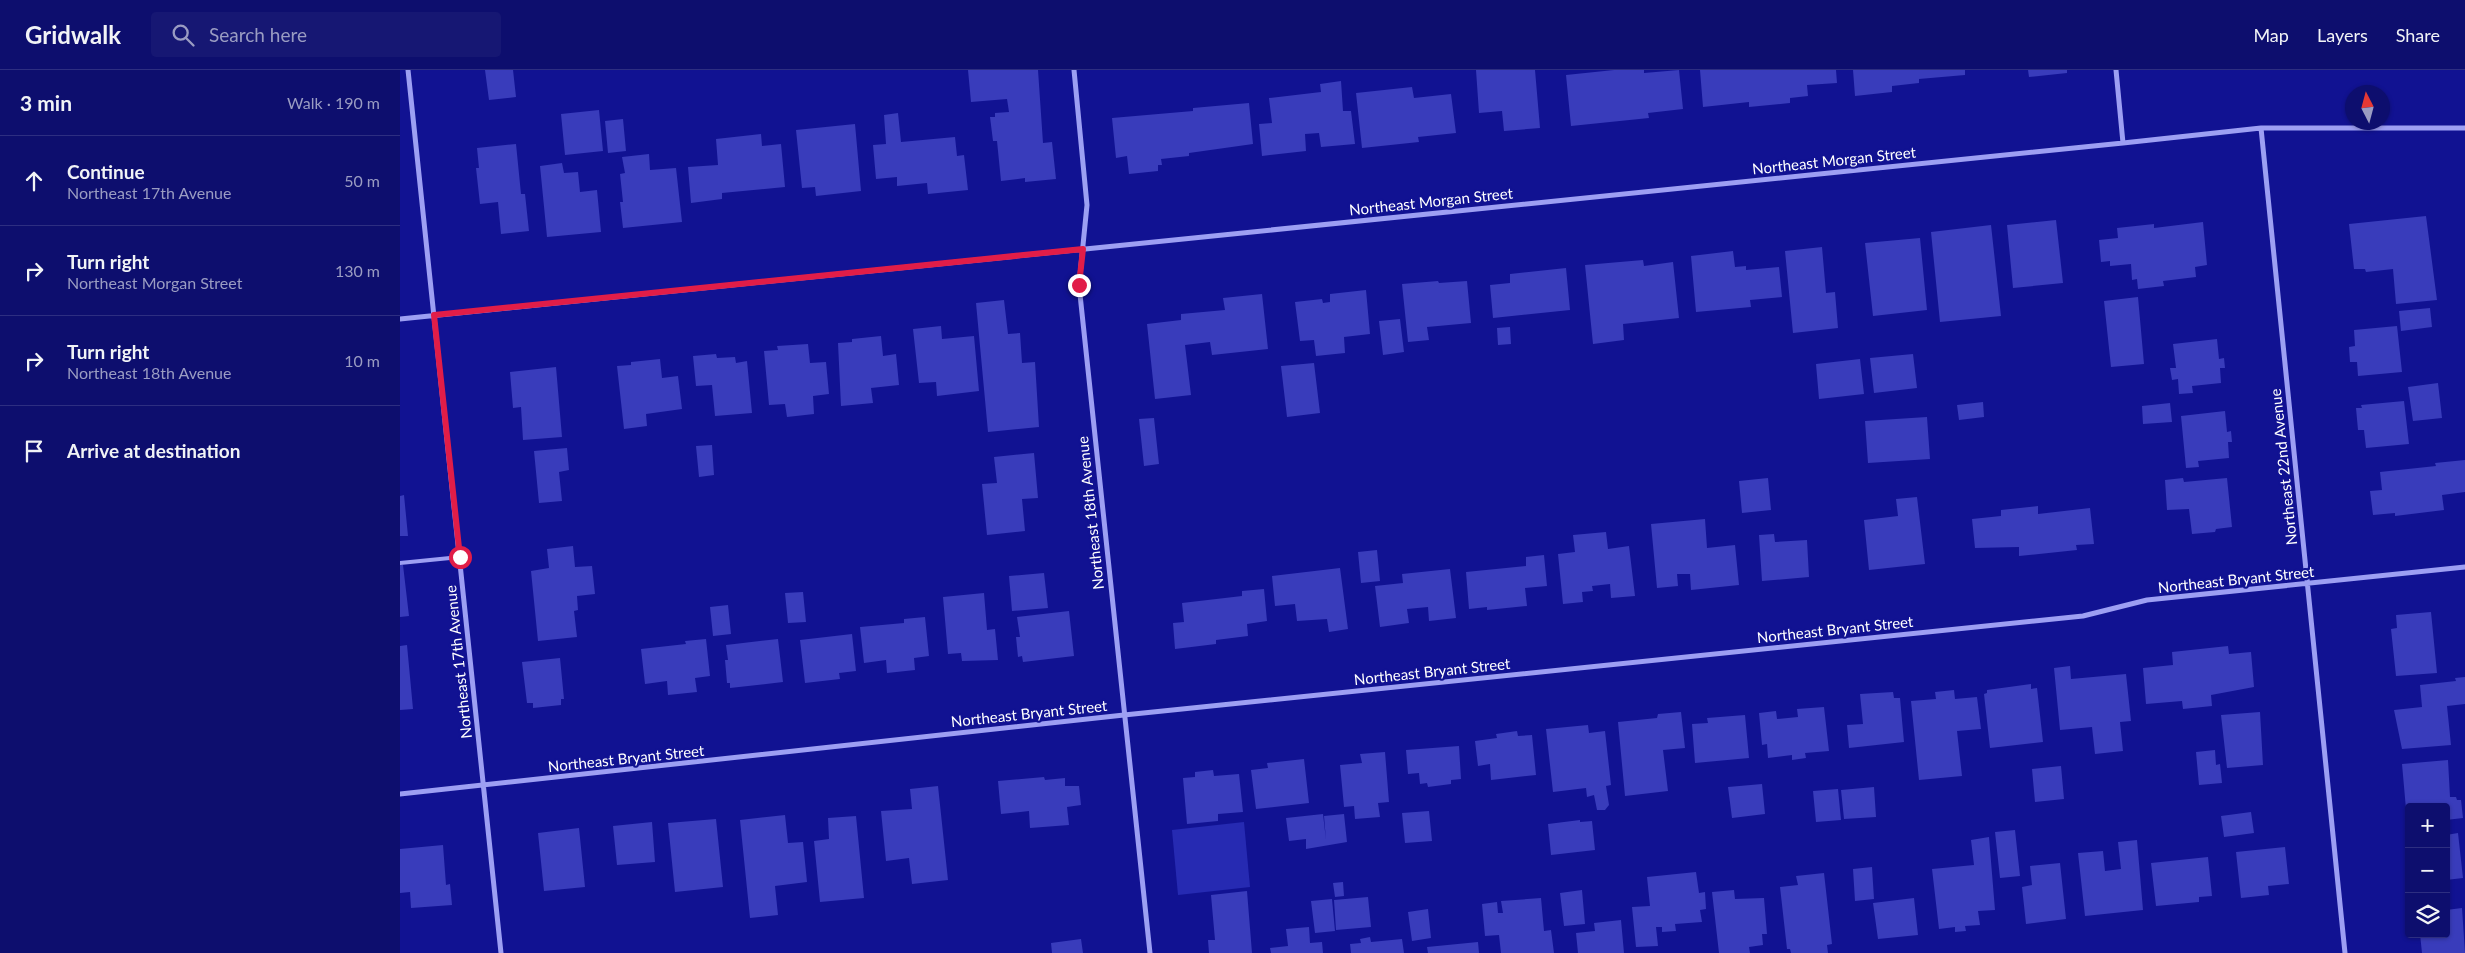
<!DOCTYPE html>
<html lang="en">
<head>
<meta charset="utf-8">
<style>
  :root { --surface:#0d0e6e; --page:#161773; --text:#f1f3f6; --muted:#9a9cc2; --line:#2d2e81 }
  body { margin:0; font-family:Lato,sans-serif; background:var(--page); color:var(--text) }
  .controls { position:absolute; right:15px; bottom:15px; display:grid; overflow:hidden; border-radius:5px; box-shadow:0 1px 4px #0004 }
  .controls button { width:45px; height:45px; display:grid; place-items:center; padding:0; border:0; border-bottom:1px solid var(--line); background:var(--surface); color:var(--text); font:25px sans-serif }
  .compass { position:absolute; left:1945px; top:15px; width:45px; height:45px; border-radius:50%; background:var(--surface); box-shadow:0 1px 4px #0004; rotate:354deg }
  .stop { position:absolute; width:15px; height:15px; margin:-11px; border:4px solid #e11d48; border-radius:50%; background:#fff }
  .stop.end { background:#e11d48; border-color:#fff; box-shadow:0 1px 5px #0008 }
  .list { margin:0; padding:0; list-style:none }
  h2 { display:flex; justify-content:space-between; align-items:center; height:65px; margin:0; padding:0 20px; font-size:21px }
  h2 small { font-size:16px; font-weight:400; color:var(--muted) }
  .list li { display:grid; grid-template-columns:32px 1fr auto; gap:15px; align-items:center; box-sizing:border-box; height:90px; padding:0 20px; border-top:1px solid var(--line) }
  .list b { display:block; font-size:19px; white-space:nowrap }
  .list p { margin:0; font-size:16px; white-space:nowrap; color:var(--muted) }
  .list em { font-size:16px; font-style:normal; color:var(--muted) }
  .icon { flex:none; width:28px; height:28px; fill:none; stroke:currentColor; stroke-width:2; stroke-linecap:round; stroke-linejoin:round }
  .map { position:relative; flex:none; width:2065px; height:883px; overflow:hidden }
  header { display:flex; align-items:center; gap:30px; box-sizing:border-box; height:70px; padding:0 25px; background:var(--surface); border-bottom:1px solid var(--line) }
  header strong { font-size:24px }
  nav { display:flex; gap:28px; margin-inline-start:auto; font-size:18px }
  .search { width:350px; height:45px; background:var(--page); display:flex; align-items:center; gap:12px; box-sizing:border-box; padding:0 18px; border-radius:5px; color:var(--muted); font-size:19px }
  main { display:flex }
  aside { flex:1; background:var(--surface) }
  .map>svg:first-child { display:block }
  .green { fill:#262ab2 }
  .building { fill:#393cbb }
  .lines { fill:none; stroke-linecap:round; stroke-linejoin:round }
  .service { stroke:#9d9ff3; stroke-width:4 }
  .minor { stroke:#9d9ff3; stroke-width:5 }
  .route { stroke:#e11d48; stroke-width:6 }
  .labels { text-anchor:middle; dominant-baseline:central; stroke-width:4.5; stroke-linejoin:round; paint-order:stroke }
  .street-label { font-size:15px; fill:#fff; stroke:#111292 }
</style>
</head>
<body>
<header>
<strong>Gridwalk</strong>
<div class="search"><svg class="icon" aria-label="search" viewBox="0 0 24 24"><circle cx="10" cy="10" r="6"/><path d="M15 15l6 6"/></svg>Search here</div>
<nav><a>Map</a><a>Layers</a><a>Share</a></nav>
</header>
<main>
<aside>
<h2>3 min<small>Walk · 190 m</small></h2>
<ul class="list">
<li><svg class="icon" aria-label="ahead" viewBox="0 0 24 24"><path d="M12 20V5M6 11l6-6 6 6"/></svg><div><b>Continue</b><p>Northeast 17th Avenue</p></div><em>50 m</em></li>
<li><svg class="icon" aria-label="right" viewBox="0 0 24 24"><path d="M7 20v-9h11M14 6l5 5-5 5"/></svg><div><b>Turn right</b><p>Northeast Morgan Street</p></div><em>130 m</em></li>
<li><svg class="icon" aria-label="right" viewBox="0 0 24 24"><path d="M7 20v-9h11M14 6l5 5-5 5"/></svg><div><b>Turn right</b><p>Northeast 18th Avenue</p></div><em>10 m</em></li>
<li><svg class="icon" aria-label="arrive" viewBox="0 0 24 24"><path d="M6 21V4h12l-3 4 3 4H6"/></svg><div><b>Arrive at destination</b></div></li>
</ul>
</aside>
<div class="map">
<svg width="2065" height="883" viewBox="0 0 2065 883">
  <rect width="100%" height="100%" fill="#111292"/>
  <path class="green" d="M844,752L850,817L778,825L772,760Z"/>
  <path class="building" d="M85,0H113L116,27L89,30Z
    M568,0H638L643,73L652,72L656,109L625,112V108L601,111L597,71H593L590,47H595V43L609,42L607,29L571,32Z
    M1076,0H1135L1140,58L1104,61L1102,41L1079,43Z
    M1214,0H1244V3L1279,0L1283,39L1248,43L1249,48L1171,56L1166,5Z
    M1300,0H1436L1437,13L1407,15L1408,26L1390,28V33L1349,37V32L1303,37Z
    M1453,0H1565V5L1519,9V13L1492,16V22L1455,26Z
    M1628,0H1667V3L1629,7Z
    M941,11L943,41H951L955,74L921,77L919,63L905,64L906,81L862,86L859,54L872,53L869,28L921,22L920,14Z
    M1012,17L1014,28L1051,24L1056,63L1018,67L1019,72L962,78L956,23Z
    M849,33L853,74L789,83V86L761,89L762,95H758V101L729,104L727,86L716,88L712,48L793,41V38Z
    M199,40L203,81L165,85L161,44Z
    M498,43L501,72L555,67L557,86L564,85L568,120L528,124L527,113L497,116V107L476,109L473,75L486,74L484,45Z
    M223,49L226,81L208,83L205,51Z
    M455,54L461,121L416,126L415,117L402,118L396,60Z
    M361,64L362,76L381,74L385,117L322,123V129L291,133L288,97L318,95L316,69Z
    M116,74L121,124H125L129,161L101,164L98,132L80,134L76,98H79L77,78Z
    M249,84L250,100L276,98L282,152L223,158L220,132H223L220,104L225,103L222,87Z
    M162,93L164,103L178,102L180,122L197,120L201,162L147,167L140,96Z
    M2026,146L2037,230L1996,234L1993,199L1966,202L1965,199H1954L1949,154Z
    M1656,150L1663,213L1613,218L1607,155Z
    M1803,152L1807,195L1795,197L1796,207L1763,211L1764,216L1738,219L1737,209L1732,210L1731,194L1710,196V191L1701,192L1699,170L1718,168L1717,158L1754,154V158Z
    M1591,155L1601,246L1540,252L1531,162Z
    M1520,168L1527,240L1473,246L1465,173Z
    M1422,177L1426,223L1435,222L1438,258L1393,263L1385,181Z
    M1333,181L1335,197L1346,196V200L1379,197L1382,227L1350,230L1351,237L1296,242L1291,186Z
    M1243,190L1244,196L1273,192L1279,248L1223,254L1224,270L1193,274L1185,195Z
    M1166,198L1170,240L1093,248L1090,215L1110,213V204Z
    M1038,211L1039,213L1067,211L1071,253L1027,257L1029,270L1008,272L1002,214Z
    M966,220L970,264L944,267L945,283L916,286L914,270L900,271L895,232L922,229L923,233L930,232V224Z
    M862,224L868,279L812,285L810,272L785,275L791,325L755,329L747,254L781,250V244L825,240L823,228Z
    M1738,227L1744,294L1711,297L1704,231Z
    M604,230L608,264L620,263L622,293L635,292L639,357L588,362L576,233Z
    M2030,238L2032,257L2001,261L1999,241Z
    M1000,249L1004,282L983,285L979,251Z
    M541,256L542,269L574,266L579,321L537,326L536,312L519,313L513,259Z
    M1997,256L2002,302L1958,306L1957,292H1950L1949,277L1955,276L1954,260Z
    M1110,257L1111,274L1098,275L1097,258Z
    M481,266L483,286L496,284L499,315L471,318L473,333L441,336L438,273L452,272V269Z
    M1817,269L1819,289L1824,288L1825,298H1820L1821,313L1792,316L1793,323L1779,324L1778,309L1772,310L1770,298H1776L1773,274Z
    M408,274L410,293L426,292L429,324L413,326L414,344L387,347L385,334L369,335L364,281L378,280L377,276Z
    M316,284L317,288L335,287L336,293L347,291L352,343L315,346L312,315L296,316L293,286Z
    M1513,284L1517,318L1474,323L1470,288Z
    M260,289L262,308L278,306L282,339L246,344L247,356L224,359L217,296L231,295V292Z
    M1460,289L1464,324L1419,329L1416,294Z
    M914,293L920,343L887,347L881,296Z
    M156,297L162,367L123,370L121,337L113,338L110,302Z
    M2038,313L2042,348L2013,351L2008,317Z
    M2004,331L2009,374L1966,378L1964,360H1958L1956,338H1962L1961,335Z
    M1583,332L1584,347L1559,350L1557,335Z
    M1770,333L1772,352L1743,354L1742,336Z
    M1825,341L1827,362L1831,361L1832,372H1828L1829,388L1798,391L1799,397L1786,398L1781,346Z
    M1527,347L1530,389L1468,393L1465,351Z
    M754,348L759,394L744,396L739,349Z
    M312,375L314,405L299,407L296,376Z
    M167,378L169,400L159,402L162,431L139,433L134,381Z
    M634,383L638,428L622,429L625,461L587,465L582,414L597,413L594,387Z
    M2065,390V422L2042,425L2044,440L1995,446V443L1973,445L1970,421L1982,420L1980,402L2036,396L2035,393Z
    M1368,408L1371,440L1342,443L1339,411Z
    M1783,408L1784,412L1827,408L1832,457L1816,459L1815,462L1792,464L1789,439L1767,440L1765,410Z
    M4,425L8,466H0V426Z
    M1517,427L1525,494L1469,500L1464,450L1498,446L1496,429Z
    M1638,436V444L1690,438L1694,474L1676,475L1677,480L1619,486V477L1575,478L1572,449L1601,446V440Z
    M1305,449L1307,478L1335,475L1339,515L1291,520L1290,504H1277L1278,516L1257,518L1251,454Z
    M1206,462L1208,479L1229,476L1235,526L1211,528L1210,514L1192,516L1193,521L1182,522L1183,532L1163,534L1158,484L1175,482L1173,465Z
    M1374,464L1375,472L1407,470L1409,507L1362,511L1359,465Z
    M173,476L175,497L192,496L195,524L177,526L178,540L174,541L177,567L138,571L131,501L149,498L147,479Z
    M977,480L980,511L961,513L958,482Z
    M1144,485L1147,516L1125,518L1127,536L1087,540V537L1069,539L1066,502L1126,496V487Z
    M0,495H3L9,546L0,547Z
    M940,498L948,559L929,562L927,549L897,551L895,534L875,536L872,506Z
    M1050,499L1056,548L1029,551L1028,537L1007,539L1009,553L980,557L975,516L1003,513L1002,504Z
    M644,503L648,538L612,541L609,506Z
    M864,519L867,551L847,554L848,566L816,570V574L775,579L773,553L784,552L782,533L842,526V521Z
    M403,522L406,552L388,553L385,523Z
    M584,523L587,560L595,559L598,590L562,591L561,583L548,584L543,527Z
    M328,535L331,564L313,566L310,537Z
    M669,541L674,586L623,592L622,586L618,587L616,567H620L617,547Z
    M2031,542L2037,603L1996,606L1991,559L1997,558L1996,545Z
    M525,547L529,586L514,588L515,600L487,603L486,590L464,593L460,557L504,553V549Z
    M452,564L456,601L439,603L440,609L405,613L400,570Z
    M306,569L310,606L295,608L297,622L268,625L267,611L245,614L241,579L286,574L285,571Z
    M378,569L383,612L330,618V613H327L325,590H328L326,575Z
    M7,575L13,639L0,640V576Z
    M1828,576L1829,584L1851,582L1854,617L1811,625L1812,636L1783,639L1782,631L1746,634L1743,598L1773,595L1772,582Z
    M160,588L164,629H161V635L133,638V633H127L122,592Z
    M1670,596L1671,609L1726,604L1731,651L1720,652L1723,681L1695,684L1692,657L1660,660L1654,598Z
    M2065,607V634L2047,636L2051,675L2002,679L1994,640L2022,637L2020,615L2056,611L2055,608Z
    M1631,614V619L1637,618L1643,672L1590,678L1584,624L1587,623V620Z
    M1554,620L1555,629L1577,627L1581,659L1557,661L1562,706L1519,710L1511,631L1536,629L1535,622Z
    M1493,622L1494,628H1500L1504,672L1449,678L1447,655L1463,654L1460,624Z
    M1424,637L1429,681L1405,683L1406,688L1392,690V685L1368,688L1367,674L1362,675L1359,643L1376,641L1377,649L1398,647L1397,639Z
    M1281,642L1285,678L1263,680L1268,721L1225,726L1218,652L1257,648L1258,644Z
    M1860,642L1863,695L1827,698L1821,645Z
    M1345,645L1349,688L1295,693L1292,654L1308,653L1307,648Z
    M1188,655L1189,663L1205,661L1211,715L1206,716L1209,735L1205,740H1197L1194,725L1187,727L1186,718L1153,722L1146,659Z
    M1117,661L1118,666L1132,665L1136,705L1091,710L1090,694L1078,696L1075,671L1097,668L1096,664Z
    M1059,676L1061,709L1051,710V714L1028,717L1027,713L1020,714L1019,703L1008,704L1006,680Z
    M1815,680L1816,695L1820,694L1822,713L1799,715L1796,682Z
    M985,682L989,732L978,733L980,747L955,749L954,736L944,737L940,695L962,693L960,684Z
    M904,689L909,733L856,739L851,700L868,698L867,693Z
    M2048,690L2050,727H2056L2057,730H2061L2063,748L2046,750V737H2009L2006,739L2002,694Z
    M1661,696L1664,729L1635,732L1632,699Z
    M813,700L814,706L839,704L843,742L818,744V751L787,754L783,708L795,707V702Z
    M644,707L645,710L665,708V716H679L681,735L667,737L669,755L630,758L629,741L601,744L598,711Z
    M1362,714L1365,744L1332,748L1328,717Z
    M538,716L548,810L512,814L509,788L486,791L481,741L512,739L510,719Z
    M1474,717L1476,747L1444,749L1441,720Z
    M1438,719L1441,750L1416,752L1413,721Z
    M1029,741L1032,771L1005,773L1002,743Z
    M1851,742L1854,763L1824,767L1821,746Z
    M923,744L926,770L924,746L944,744L947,772L906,779V769L889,771L886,748Z
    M385,745L388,773L403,772L407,812L375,816L378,845L350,848L340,750Z
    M456,746L464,828L420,832L414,771L429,769L428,748Z
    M316,749L323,817L275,822L268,753Z
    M1180,750V752L1192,751L1195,780L1151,785L1148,754Z
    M252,752L255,792L217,795L213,756Z
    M179,758L185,817L144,821L138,763Z
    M1615,760L1620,806L1600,808L1595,762Z
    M2058,763L2063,808L2046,810V765Z
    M1589,767L1595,840L1578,841L1580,855L1565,856L1566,861L1555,862V857L1539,859L1532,799L1574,795L1571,770Z
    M1737,770L1743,840L1685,846L1678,783L1703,781L1705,801L1721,799L1718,772Z
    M43,775L46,815L50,814L52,835L11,838L10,822L0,823V779Z
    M1885,777L1889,814L1868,816L1869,825L1841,828L1836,782Z
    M1808,787L1812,826L1799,827V832L1756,836L1751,793Z
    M1660,793L1666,849L1626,854L1622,817L1632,815L1630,796Z
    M1472,797L1474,829L1455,831L1453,799Z
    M1296,802L1299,823L1305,822L1306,839L1300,840L1302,852L1275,854L1276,861L1262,862V857H1256L1258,876L1236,877L1232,837L1250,836L1247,807Z
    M1424,803L1432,874L1427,875L1428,883H1391L1390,879H1387L1380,817L1398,815L1396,806Z
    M943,812L944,826L935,827L933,813Z
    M1182,820L1185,854L1164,856L1160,823Z
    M1334,820L1335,829L1364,828L1367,864H1362L1363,875L1349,877L1350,883H1319L1312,822Z
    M847,821L852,883H809L808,870H815L811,825Z
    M968,827L971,857L936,860L934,830Z
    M1141,828L1144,861L1151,860L1154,883H1101L1099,865L1085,866L1082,834L1097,832L1098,843H1103L1101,831Z
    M1514,828L1518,865L1478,869L1473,833Z
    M932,829L935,861L915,863L911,831Z
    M2062,838L2065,883H2022L2020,864H2046V840Z
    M1028,839L1031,868L1012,871L1008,842Z
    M1221,850L1224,883H1178L1176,863L1195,861L1194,853Z
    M909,857L910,873L922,872L923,883H871L870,878L888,876L886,859Z
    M970,867L971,872L1002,869L1004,883H951L950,874L961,873L960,869Z
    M681,869L683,883H652L651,873Z
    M1078,872L1079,883H1028L1027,877Z"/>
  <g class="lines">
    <path class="service" d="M0,493L60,487"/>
    <path class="minor" d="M8,0L101,883
      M674,0L687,135L679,215L750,883
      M1716,0L1723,73
      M1861,58L1945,883
      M0,249L1723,73L1861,58H2065
      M0,724L724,645L1683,546L1747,530L2065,497"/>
  </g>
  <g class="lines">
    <path class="route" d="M60,487L34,245L683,179L679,215"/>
  </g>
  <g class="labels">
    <g class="street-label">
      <text transform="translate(1434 90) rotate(-6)">Northeast Morgan Street</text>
      <text transform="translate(1031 131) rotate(-6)">Northeast Morgan Street</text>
      <text transform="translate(1883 397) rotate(-96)">Northeast 22nd Avenue</text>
      <text transform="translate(690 443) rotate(-96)">Northeast 18th Avenue</text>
      <text transform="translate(1836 509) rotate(-6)">Northeast Bryant Street</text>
      <text transform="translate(1435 559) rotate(-6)">Northeast Bryant Street</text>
      <text transform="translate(58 592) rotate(-96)">Northeast 17th Avenue</text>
      <text transform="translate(1032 601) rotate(-6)">Northeast Bryant Street</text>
      <text transform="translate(629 643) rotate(-6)">Northeast Bryant Street</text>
      <text transform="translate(226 688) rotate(-6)">Northeast Bryant Street</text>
    </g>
  </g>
</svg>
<div class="controls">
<button>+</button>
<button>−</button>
<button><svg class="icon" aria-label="layers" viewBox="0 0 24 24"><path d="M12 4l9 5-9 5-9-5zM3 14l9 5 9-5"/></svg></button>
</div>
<svg class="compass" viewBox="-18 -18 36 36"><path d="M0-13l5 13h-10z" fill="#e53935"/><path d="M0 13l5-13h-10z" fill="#9a9cc2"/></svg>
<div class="stop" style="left:60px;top:487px"></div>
<div class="stop end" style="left:679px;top:215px"></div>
</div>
</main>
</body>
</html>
